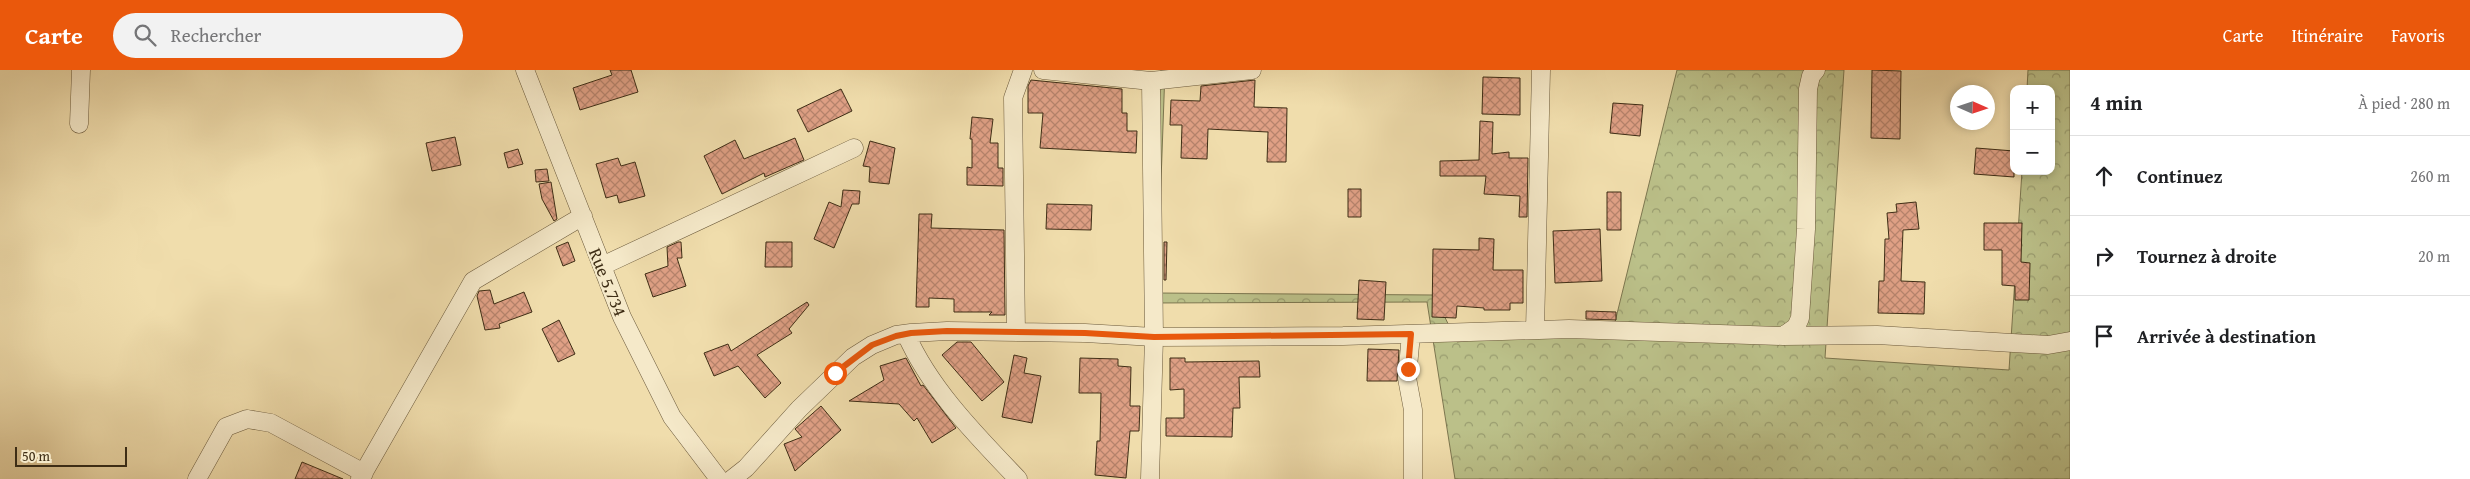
<!DOCTYPE html>
<html lang="fr">
<head>
<meta charset="utf-8">
<style>
  :root { --surface:#fff; --page:#f2f2f2; --text:#202124; --muted:#757577; --line:#e0e0e0; --accent:#ea580c }
  body { margin:0; font-family:"Gentium Book Plus",serif; background:var(--page); color:var(--text) }
  .controls { position:absolute; right:15px; top:15px; display:grid; overflow:hidden; border-radius:10px; box-shadow:0 2px 8px #0003 }
  .controls button { width:45px; height:45px; display:grid; place-items:center; padding:0; border:0; border-bottom:1px solid var(--line); background:var(--surface); color:var(--text); font:25px sans-serif }
  .compass { position:absolute; left:1950px; top:15px; width:45px; height:45px; border-radius:50%; background:var(--surface); box-shadow:0 2px 8px #0003; rotate:93deg }
  .scale { position:absolute; left:15px; bottom:12px; width:112px; box-sizing:border-box; padding-left:5px; border:2px solid #3e2d15; border-top:0; font-size:14px; line-height:18px; white-space:nowrap; color:#3e2d15; -webkit-text-stroke:4px #f5e9c9; paint-order:stroke }
  .stop { position:absolute; width:15px; height:15px; margin:-11px; border:4px solid #ea580c; border-radius:50%; background:#fff }
  .stop.end { background:#ea580c; border-color:#fff; box-shadow:0 1px 5px #0008 }
  .list { margin:0; padding:0; list-style:none }
  h2 { display:flex; justify-content:space-between; align-items:center; height:65px; margin:0; padding:0 20px; font-size:21px }
  h2 small { font-size:16px; font-weight:400; color:var(--muted) }
  .list li { display:grid; grid-template-columns:32px 1fr auto; gap:15px; align-items:center; box-sizing:border-box; height:80px; padding:0 20px; border-top:1px solid var(--line) }
  .list b { display:block; font-size:19px; white-space:nowrap }
  .list em { font-size:16px; font-style:normal; color:var(--muted) }
  .icon { flex:none; width:28px; height:28px; fill:none; stroke:currentColor; stroke-width:2; stroke-linecap:round; stroke-linejoin:round }
  .map { position:relative; flex:none; width:2070px; height:409px; overflow:hidden }
  header { display:flex; align-items:center; gap:30px; box-sizing:border-box; height:70px; padding:0 25px; background:var(--accent); color:#fff }
  header strong { font-size:24px }
  nav { display:flex; gap:28px; margin-inline-start:auto; font-size:18px }
  .search { width:350px; height:45px; background:var(--page); display:flex; align-items:center; gap:12px; box-sizing:border-box; padding:0 18px; border-radius:28px; color:var(--muted); font-size:19px }
  main { display:flex }
  aside { flex:1; background:var(--surface) }
  .map>svg:first-child { display:block }
  .forest { fill:url(#forest-crowns); stroke:#7c764f }
  .building { fill:url(#building-cross-hatch); stroke:#3e2d15 }
  .lines { fill:none; stroke-linecap:round; stroke-linejoin:round }
  .minor-casing { stroke:#6a593b; stroke-width:19 }
  .minor { stroke:#f5e9c9; stroke-width:18 }
  .route { stroke:#ea580c; stroke-width:6 }
  .labels { text-anchor:middle; dominant-baseline:central; stroke-width:4; stroke-linejoin:round; paint-order:stroke }
  .street-label { font-size:18px; fill:#3e2d15; stroke:#f5e9c9 }
</style>
</head>
<body>
<header>
<strong>Carte</strong>
<div class="search"><svg class="icon" aria-label="search" viewBox="0 0 24 24"><circle cx="10" cy="10" r="6"/><path d="M15 15l6 6"/></svg>Rechercher</div>
<nav><a>Carte</a><a>Itinéraire</a><a>Favoris</a></nav>
</header>
<main>
<div class="map">
<svg width="2070" height="409" viewBox="0 0 2070 409">
  <defs>
    <pattern id="forest-crowns" width="20" height="18" patternUnits="userSpaceOnUse" patternTransform="scale(1.25)"><rect width="20" height="18" fill="#bbc089"/><path d="M2 6a3 3 0 1 1 6 0M12 15a3 3 0 1 1 6 0" fill="none" stroke="#999c6f"/></pattern>
    <pattern id="building-cross-hatch" width="8" height="8" patternUnits="userSpaceOnUse" patternTransform="scale(1.25)"><rect width="8" height="8" fill="#dfa085"/><path d="M0 0l8 8M0 8l8-8" fill="none" stroke="#b6836c"/></pattern>
  </defs>
  <rect width="100%" height="100%" fill="#f0ddac"/>
  <filter id="stains"><feTurbulence type="fractalNoise" baseFrequency=".004" numOctaves="4"/><feColorMatrix values="0 0 0 0 .2 0 0 0 0 .09 0 0 0 0 .02 0 0 0 .5 -.17"/></filter>
  <radialGradient id="worn" r=".72"><stop offset=".6" stop-color="#630" stop-opacity="0"/><stop offset="1" stop-color="#630" stop-opacity=".3"/></radialGradient>
  <path class="forest" d="M1161,0H1165L1157,223L1434,225L1457,272L1615,252L1677,0H1844L1825,288L2009,300L2022,101H2051V19H2027L2028,0H2070V409H1455L1427,232L1149,233Z"/>
  <path class="building" d="M610,0H631L638,22L580,40L573,18L612,5Z
    M1872,0L1901,1L1900,69L1871,68Z
    M1483,7L1520,8V45L1482,44Z
    M1031,10L1122,19V43H1127V61H1137L1136,83L1040,78L1043,43H1028V16Z
    M1255,10L1254,37L1287,38L1286,92H1267L1268,62L1208,59L1207,89L1181,88L1182,55H1170L1171,30L1200,31L1201,16Z
    M841,19L852,41L808,62L797,40Z
    M1613,33L1643,35L1640,66L1610,63Z
    M972,47L993,49L990,73H998V98H1003V116L967,115V97L972,98V69H970Z
    M1480,51L1493,52L1492,84L1509,82V88H1528L1527,147H1519L1520,126L1484,124L1486,106H1440V91L1479,90Z
    M455,67L461,95L432,101L426,73Z
    M795,68L804,90L765,107L764,103L722,124L704,86L735,70L744,89Z
    M870,71L895,78L889,114L869,112L870,97L863,96Z
    M1976,78L2014,81V107L1974,104Z
    M518,79L523,94L508,98L504,83Z
    M618,88L621,96L635,92L645,126L619,133L617,125L606,128L596,94Z
    M547,99L549,111L536,112L535,100Z
    M551,112L557,149L554,151L542,129L539,114Z
    M1348,119H1361V147H1348Z
    M843,120L860,121L859,134H852L834,178L814,169L829,132L841,137Z
    M1607,122H1621V160H1607Z
    M1916,132L1919,159L1903,160L1901,211L1925,212L1924,244L1878,243L1879,211H1884L1885,169H1889L1887,143L1897,142L1896,134Z
    M1047,134L1092,135L1091,160L1046,159Z
    M919,144H932L931,158L1004,160L1005,245H989L992,242H954V229L929,228V237H916Z
    M1984,153H2022L2021,192L2030,193L2029,230H2015V216L2002,215V180H1984Z
    M1600,159L1602,211L1555,213L1553,161Z
    M1479,168L1494,169L1493,200H1523V233H1510V240H1484V238L1457,236L1456,248L1432,247L1433,179L1479,180Z
    M568,172L575,191L563,196L556,177Z
    M678,172H681L682,188H677L686,216L653,227L645,204L668,196L667,177Z
    M766,172H792V197H765Z
    M1164,172H1167L1166,210H1164Z
    M1359,210L1386,212L1384,250L1357,249Z
    M490,220L494,234L524,222L532,242L499,254L500,258L485,260L477,226L479,221Z
    M807,232L809,235L789,259L792,263L757,285L781,313L765,328L738,296L714,306L704,283L728,274L731,281Z
    M1586,241L1616,242V250L1586,249Z
    M559,250L575,284L558,292L542,259Z
    M957,272H971L1004,312L982,331L942,285Z
    M1368,279L1399,280L1397,311H1367Z
    M1014,285L1027,288L1024,303L1041,306L1032,353L1002,347Z
    M906,288L921,316L923,315L956,358L932,373L917,348L914,351L899,334L849,331L884,310L880,296Z
    M1080,288L1118,289V296L1131,297L1130,336H1140L1139,361H1130L1126,408L1095,405L1097,371H1100L1101,323H1079Z
    M1170,288H1185V292L1259,291L1260,307H1239L1240,338H1233L1232,367L1166,366V348H1184V319L1170,320Z
    M821,336L841,360L795,401L784,374L802,367L795,359Z
    M302,392L343,409H295Z"/>
  <g class="lines">
    <g class="minor-casing">
      <path id="minor" d="M525,0L622,247L672,347L719,409
        M1043,0L1151,11
        M79,54L81,0
        M602,196L854,78
        M1535,260L1541,0
        M1016,262L1013,28L1023,0
        M906,264C930,319 977,366 1018,409
        M1411,264L1407,308L1413,340V409
        M1783,266L1796,257L1800,248L1806,159L1808,19L1811,6L1816,0
        M197,409L226,357L247,349L271,353L364,403
        M360,409L473,211L583,146
        M732,409L746,398L799,339L853,287L872,275L896,265L911,263L947,261L1085,263L1154,267L1343,266L1569,259L1783,266L1877,265L2048,275L2070,271
        M1150,409L1154,267L1151,11L1252,0"/>
    </g>
    <use href="#minor" class="minor"/>
  </g>
  <g class="lines">
    <path class="route" d="M835,303L872,275L896,266L911,263L947,261L1085,263L1154,267L1411,264L1408,299"/>
  </g>
  <g class="labels">
    <g class="street-label">
      <text transform="translate(608 212) rotate(68)">Rue 5.734</text>
    </g>
  </g>
  <rect width="100%" height="100%" filter="url(#stains)"/>
  <rect width="100%" height="100%" fill="url(#worn)"/>
</svg>
<div class="controls">
<button>+</button>
<button>−</button>
</div>
<svg class="compass" viewBox="-18 -18 36 36"><path d="M0-13l5 13h-10z" fill="#e53935"/><path d="M0 13l5-13h-10z" fill="#757577"/></svg>
<div class="scale">50 m</div>
<div class="stop" style="left:835px;top:303px"></div>
<div class="stop end" style="left:1408px;top:299px"></div>
</div>
<aside>
<h2>4 min<small>À pied · 280 m</small></h2>
<ul class="list">
<li><svg class="icon" aria-label="ahead" viewBox="0 0 24 24"><path d="M12 20V5M6 11l6-6 6 6"/></svg><div><b>Continuez</b></div><em>260 m</em></li>
<li><svg class="icon" aria-label="right" viewBox="0 0 24 24"><path d="M7 20v-9h11M14 6l5 5-5 5"/></svg><div><b>Tournez à droite</b></div><em>20 m</em></li>
<li><svg class="icon" aria-label="arrive" viewBox="0 0 24 24"><path d="M6 21V4h12l-3 4 3 4H6"/></svg><div><b>Arrivée à destination</b></div></li>
</ul>
</aside>
</main>
</body>
</html>
